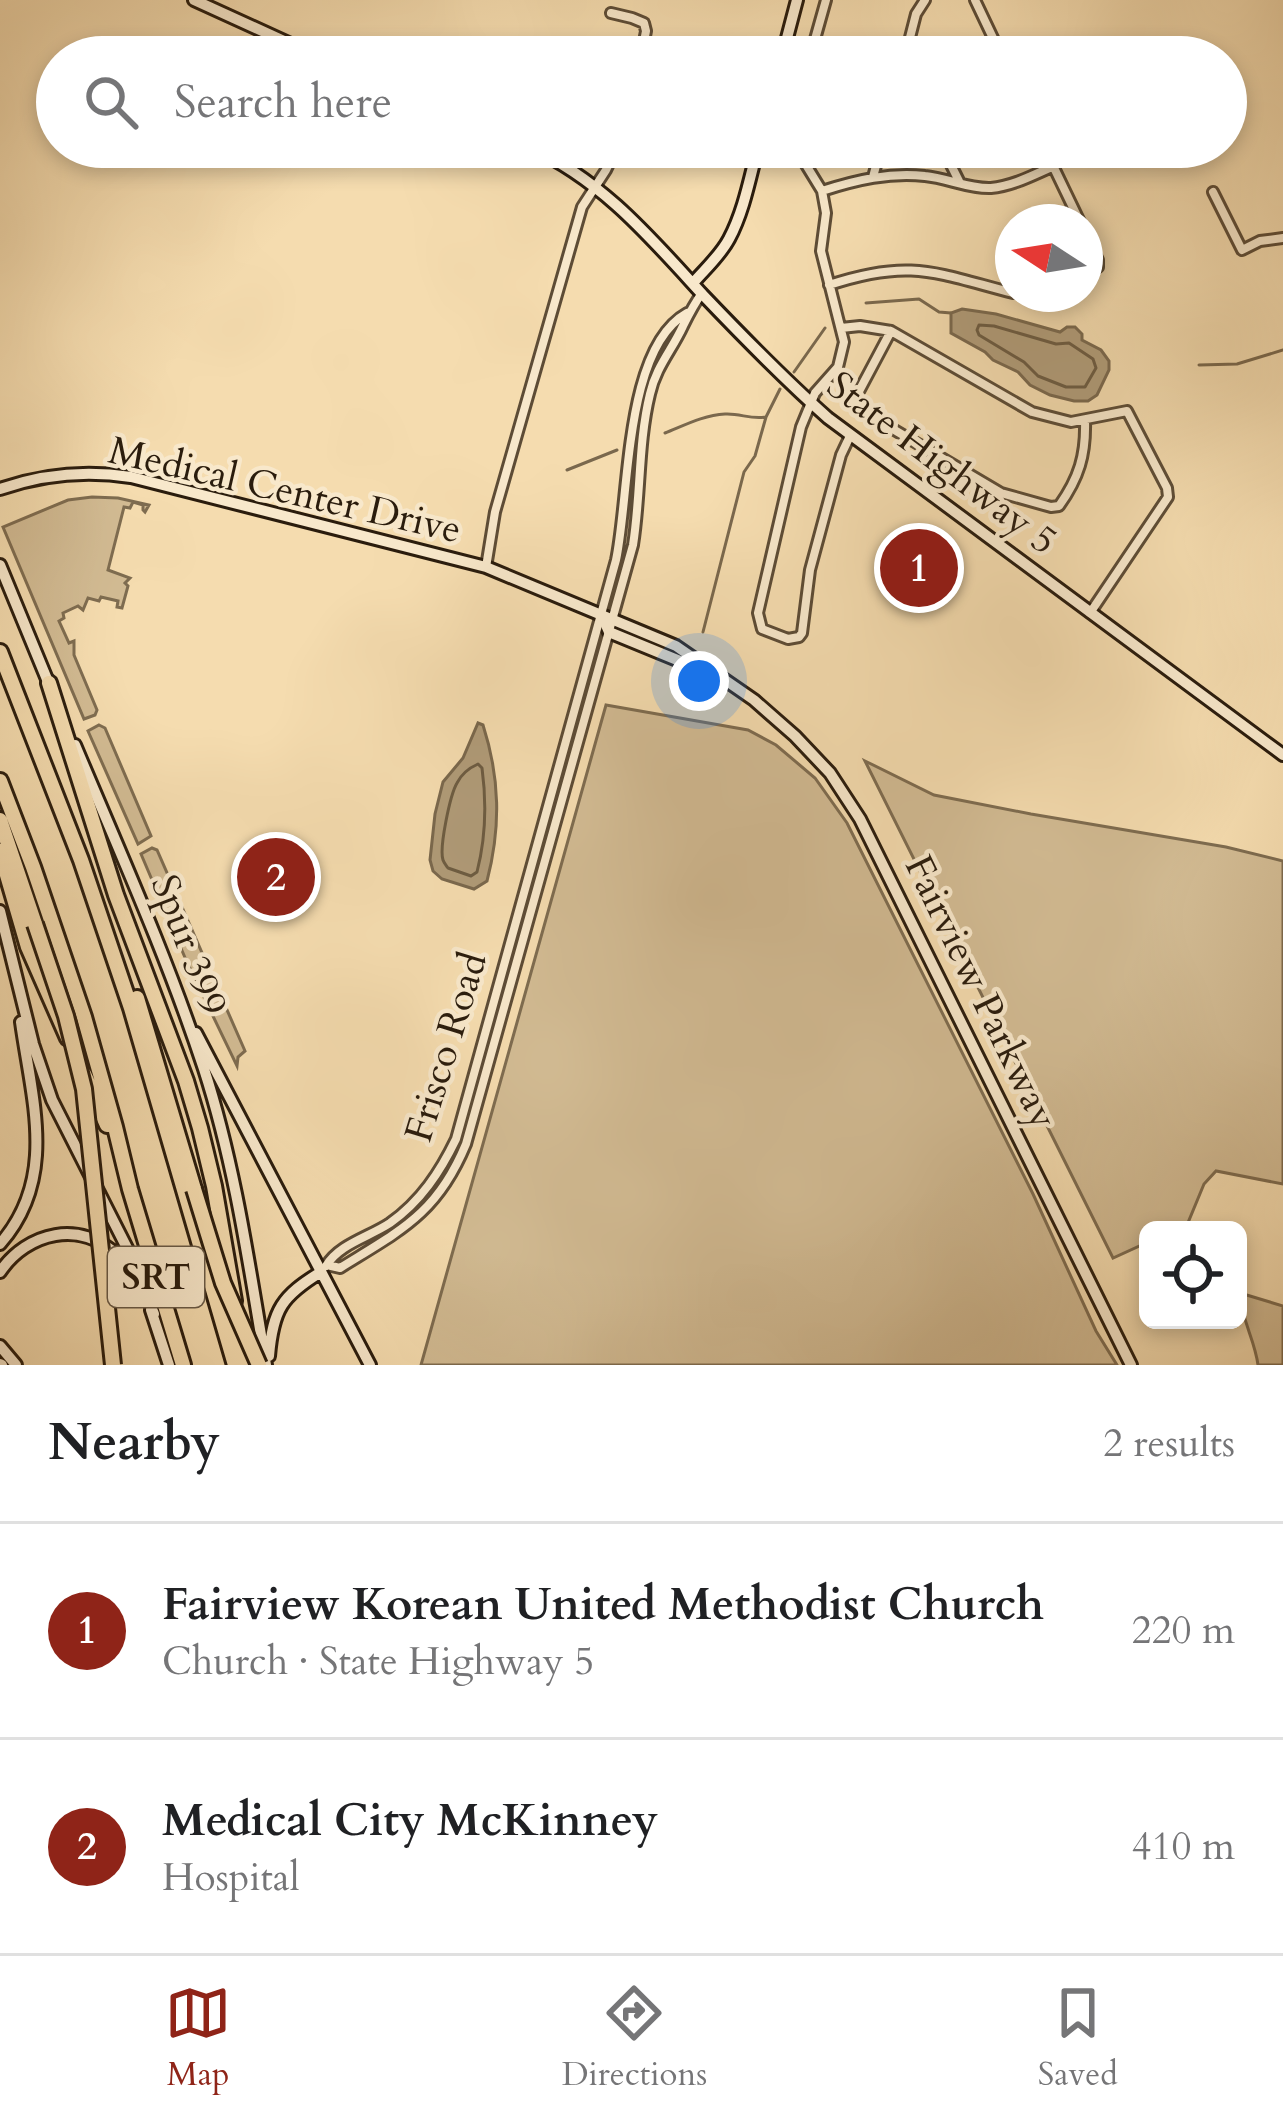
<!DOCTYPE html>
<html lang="en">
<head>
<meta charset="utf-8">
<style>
  :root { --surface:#fff; --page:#f6f6f6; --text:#202124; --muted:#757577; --line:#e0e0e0; --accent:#8f2418 }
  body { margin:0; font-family:Cardo,serif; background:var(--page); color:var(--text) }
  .controls { position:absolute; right:36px; bottom:36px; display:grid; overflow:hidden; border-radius:18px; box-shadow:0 6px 18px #0003 }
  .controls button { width:108px; height:108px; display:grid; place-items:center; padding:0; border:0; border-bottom:3px solid var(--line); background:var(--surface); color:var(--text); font:60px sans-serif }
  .compass { position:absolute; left:995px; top:204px; width:108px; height:108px; border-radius:50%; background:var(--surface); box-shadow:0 6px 18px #0003; rotate:282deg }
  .you { position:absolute; left:699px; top:681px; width:42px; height:42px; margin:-30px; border:9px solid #fff; border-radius:50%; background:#1a73e8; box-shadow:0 0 0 18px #1a73e833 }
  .badge { display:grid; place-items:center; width:78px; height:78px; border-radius:50%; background:var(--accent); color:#fff; font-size:39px; font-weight:700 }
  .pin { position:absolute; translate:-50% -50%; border:6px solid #fff; box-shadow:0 3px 12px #0006 }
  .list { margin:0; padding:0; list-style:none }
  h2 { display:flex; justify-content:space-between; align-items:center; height:156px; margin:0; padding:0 48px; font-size:51px }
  h2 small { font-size:39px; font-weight:400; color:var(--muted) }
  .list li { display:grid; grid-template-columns:78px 1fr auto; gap:36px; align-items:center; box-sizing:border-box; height:216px; padding:0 48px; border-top:3px solid var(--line) }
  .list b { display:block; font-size:45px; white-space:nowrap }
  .list p { margin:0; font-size:39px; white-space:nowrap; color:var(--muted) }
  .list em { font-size:39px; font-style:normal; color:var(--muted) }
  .icon { flex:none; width:66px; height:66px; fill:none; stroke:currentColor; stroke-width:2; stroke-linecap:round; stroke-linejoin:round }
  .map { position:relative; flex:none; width:1283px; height:1365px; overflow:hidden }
  .search { position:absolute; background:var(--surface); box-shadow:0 6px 18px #0003; left:36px; right:36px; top:36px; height:132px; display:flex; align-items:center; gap:30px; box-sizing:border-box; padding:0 42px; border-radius:66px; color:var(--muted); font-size:45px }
  .sheet { height:588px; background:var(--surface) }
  nav { display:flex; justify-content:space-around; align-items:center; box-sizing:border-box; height:168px; border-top:3px solid var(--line); background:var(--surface); font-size:33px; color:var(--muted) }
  nav a { display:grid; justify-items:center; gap:6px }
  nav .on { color:var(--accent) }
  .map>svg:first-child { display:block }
  .green { fill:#d2bb93; stroke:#7e6c50; stroke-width:3 }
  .water { fill:#b09b78; stroke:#7a684d; stroke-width:3 }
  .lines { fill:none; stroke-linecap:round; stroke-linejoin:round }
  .shore { stroke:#6d5c42; stroke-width:3 }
  .stream { stroke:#7a684d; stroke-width:3 }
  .street-casing { stroke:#5d4c36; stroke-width:14 }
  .secondary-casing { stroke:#2a1c0d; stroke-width:16 }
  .highway-casing { stroke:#2a1c0d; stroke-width:20 }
  .street { stroke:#f8e8cb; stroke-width:8 }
  .secondary { stroke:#f8e8cb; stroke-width:10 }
  .highway { stroke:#f5dcaf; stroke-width:14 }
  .highway-bridge-casing { stroke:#2a1c0d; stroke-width:20; stroke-linecap:butt }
  .highway-bridge { stroke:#f5dcaf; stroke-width:14 }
  .labels { text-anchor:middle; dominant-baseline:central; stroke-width:9; stroke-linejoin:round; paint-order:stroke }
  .shield { fill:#f8e8cb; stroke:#685946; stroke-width:3 }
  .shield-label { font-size:36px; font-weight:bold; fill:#2a1c0d }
  .street-label { font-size:39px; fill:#2a1c0d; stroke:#f8e8cb }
</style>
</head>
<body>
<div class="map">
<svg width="1283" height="1365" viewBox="0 0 1283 1365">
  <rect width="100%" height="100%" fill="#f5dcaf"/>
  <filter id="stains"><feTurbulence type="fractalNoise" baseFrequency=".00167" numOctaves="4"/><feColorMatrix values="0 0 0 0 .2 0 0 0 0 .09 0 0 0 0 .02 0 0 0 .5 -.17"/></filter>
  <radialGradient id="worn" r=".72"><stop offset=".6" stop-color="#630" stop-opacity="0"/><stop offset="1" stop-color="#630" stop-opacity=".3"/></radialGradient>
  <path class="green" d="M92,497L118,498L149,505L145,512L143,510V505L133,502L130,508L124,507L108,570L130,578L125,583L128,586L122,608L117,607L118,601L101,597L99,601L88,598L83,610L78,606L63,613L64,618L59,621L69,643L74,641V655L97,710L95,715L84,719L3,527L68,500Z
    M606,705L748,730L776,745L815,778L847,823L1033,1194L1096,1331L1117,1365H421Z
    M99,725L105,728L151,836L138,844L88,731Z
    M865,761L934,795L1031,814L1226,847L1283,861V1184L1216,1171L1204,1184L1187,1225L1175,1230H1148V1242L1113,1258Z
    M152,848L157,850L245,1051L238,1057L237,1066L186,960L141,854Z
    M1240,1293L1283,1306V1365H1258C1255,1340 1241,1319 1240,1293Z"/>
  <path class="water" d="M962,309L996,314L1060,332L1067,327H1075L1082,334V340L1101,350L1109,361V370L1097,395L1088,401H1074L1050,395L1030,385L1018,372L993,360L985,352L951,333V313Z
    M478,723L483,725C500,778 501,827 487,881L474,889L442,879L433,871L430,860L435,814L443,782L463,758Z"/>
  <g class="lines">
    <path class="shore" d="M979,325L994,326L1056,344L1069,343L1093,359L1096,368L1085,387H1066L1038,376L1024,362L979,335L977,330Z
      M478,764L482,768C487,805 486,837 477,872L471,876L448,868C446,865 444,863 443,860C439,848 450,795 457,783C462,773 469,768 478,764Z"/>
    <path class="stream" d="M866,303L919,299L939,312L951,313
      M1199,365L1237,364L1283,350
      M794,372L825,328
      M665,433C685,425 704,415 725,414C740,413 751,420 766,417L780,389
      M567,470L617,450
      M703,632L744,472L755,456L766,417"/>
    <g class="street-casing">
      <path id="street" d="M975,0L1002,57
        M611,13L632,18L644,23L646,31L641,57
        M810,57L826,0
        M905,57L916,14L925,0
        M781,147L803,160L822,191L826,213L821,251L844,342L838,367L815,393L801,427L758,613L762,629L788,639L799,637L802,633L810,570L841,455L850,436
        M942,147L959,181
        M1044,147L1080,222
        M873,177L881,147
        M822,191C856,180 890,172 925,176C947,178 969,189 991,188C1013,186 1033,175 1054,166
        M1213,192L1242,250L1260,241L1283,238
        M1085,233L1098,260V267L1085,276
        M829,285C911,258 935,273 1013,293
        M1021,294H1035
        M841,328L860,326L891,331L1032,412L1071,422L1127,411L1167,488L1168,497L1090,613
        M891,331L857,395L855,402L859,409L1001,493L1051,507L1059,506C1079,478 1086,455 1085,421
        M486,567L495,512L582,207L606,170L617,147
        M327,1265L340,1268C401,1230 437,1214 466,1144L633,545C641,495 638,443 650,394C656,367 672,350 683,326C689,314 694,304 702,293
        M326,1266C339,1244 369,1237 390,1223C421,1201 440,1172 456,1139L616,560C630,494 624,348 687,313"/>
    </g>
    <g class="secondary-casing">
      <path id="secondary" d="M194,0L319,57
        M782,57L797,0
        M529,147C602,180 650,237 703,295C744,338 784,379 828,418L1283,755
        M693,283C705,269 720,256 729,239C744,211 750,177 758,147
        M0,489C43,474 86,470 131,477L486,567L676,646L754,700L795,736L830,773L860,819L1131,1365
        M0,565L51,689
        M601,614L609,632L709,673
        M75,745C120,852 168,959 204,1069C235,1165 249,1265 266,1365
        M0,911L33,1044L52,1100L127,1248L154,1314
        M196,1033L370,1365
        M0,1244C58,1178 32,1101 21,1022
        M0,1272C27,1232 81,1219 118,1256C127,1266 132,1278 139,1289
        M151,1310L169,1365
        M0,1346L16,1365
        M269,1356C273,1309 282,1296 321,1272
        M0,1364L2,1365"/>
    </g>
    <g class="highway-casing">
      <path id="highway" d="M0,652L81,860L131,1008L235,1365
        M49,683L116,895L186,1081L200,1128L214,1186L234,1301
        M0,781L33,867L84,1017L115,1127L130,1189L183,1365
        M0,820L35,924
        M0,851L28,947L68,1038
        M137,998L194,1189
        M84,1074L107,1125
        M237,1323L244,1365"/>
    </g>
    <use href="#street" class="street"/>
    <use href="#secondary" class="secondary"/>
    <use href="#highway" class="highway"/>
    <g class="highway-bridge-casing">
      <path id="highway-bridge" d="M35,924L66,1016L84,1089L113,1365
        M194,1189L223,1283L259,1365"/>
    </g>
    <use href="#highway-bridge" class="highway-bridge"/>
  </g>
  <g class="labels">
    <rect class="shield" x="108" y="1247" width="96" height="60" rx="9"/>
    <g class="shield-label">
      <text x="156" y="1277">SRT</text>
    </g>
    <g class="street-label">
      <text transform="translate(942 463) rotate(37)">State Highway 5</text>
      <text transform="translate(285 490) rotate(13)">Medical Center Drive</text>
      <text transform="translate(189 945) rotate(69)">Spur 399</text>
      <text transform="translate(981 992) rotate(64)">Fairview Parkway</text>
      <text transform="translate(446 1047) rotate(-73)">Frisco Road</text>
    </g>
  </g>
  <rect width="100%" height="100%" filter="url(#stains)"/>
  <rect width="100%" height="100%" fill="url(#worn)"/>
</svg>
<div class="controls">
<button><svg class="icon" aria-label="locate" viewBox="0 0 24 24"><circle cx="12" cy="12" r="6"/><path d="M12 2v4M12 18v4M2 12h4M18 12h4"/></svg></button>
</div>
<svg class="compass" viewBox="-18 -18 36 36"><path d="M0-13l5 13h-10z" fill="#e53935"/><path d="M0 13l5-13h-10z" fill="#757577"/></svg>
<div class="you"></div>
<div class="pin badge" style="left:919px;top:568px">1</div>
<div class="pin badge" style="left:276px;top:877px">2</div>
<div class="search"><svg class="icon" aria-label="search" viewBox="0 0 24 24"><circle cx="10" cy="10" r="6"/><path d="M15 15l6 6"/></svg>Search here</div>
</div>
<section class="sheet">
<h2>Nearby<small>2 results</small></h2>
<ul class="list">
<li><span class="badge">1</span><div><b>Fairview Korean United Methodist Church</b><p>Church · State Highway 5</p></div><em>220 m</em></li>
<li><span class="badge">2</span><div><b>Medical City McKinney</b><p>Hospital</p></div><em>410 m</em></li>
</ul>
</section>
<nav>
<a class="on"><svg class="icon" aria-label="map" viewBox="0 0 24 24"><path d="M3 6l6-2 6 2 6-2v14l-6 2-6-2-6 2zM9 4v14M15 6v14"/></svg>Map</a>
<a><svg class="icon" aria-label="directions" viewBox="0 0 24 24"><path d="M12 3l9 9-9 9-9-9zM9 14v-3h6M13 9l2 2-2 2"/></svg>Directions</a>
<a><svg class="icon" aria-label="saved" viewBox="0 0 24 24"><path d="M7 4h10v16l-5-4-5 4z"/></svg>Saved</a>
</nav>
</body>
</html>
